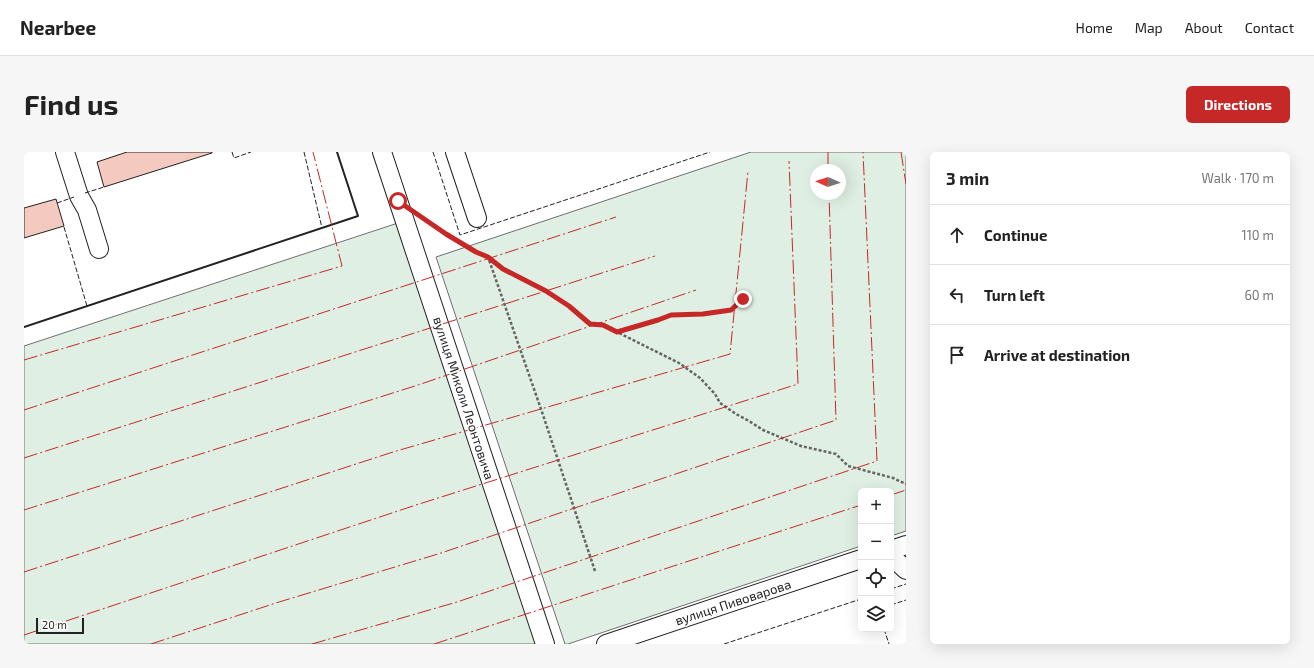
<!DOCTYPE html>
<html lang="en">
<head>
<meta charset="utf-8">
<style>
  :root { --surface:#fff; --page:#f6f6f6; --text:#222; --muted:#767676; --line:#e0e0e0; --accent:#c62828 }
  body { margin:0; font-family:"Exo 2",sans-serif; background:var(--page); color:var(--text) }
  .controls { position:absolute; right:12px; bottom:12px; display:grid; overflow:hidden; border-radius:6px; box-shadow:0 4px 16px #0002 }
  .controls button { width:36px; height:36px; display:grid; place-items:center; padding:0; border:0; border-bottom:1px solid var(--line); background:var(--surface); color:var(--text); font:20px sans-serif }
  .compass { position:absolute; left:786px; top:12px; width:36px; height:36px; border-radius:50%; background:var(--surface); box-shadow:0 4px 16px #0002; rotate:273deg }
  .scale { position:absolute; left:12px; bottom:10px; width:48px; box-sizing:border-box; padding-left:4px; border:2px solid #222; border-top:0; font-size:11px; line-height:14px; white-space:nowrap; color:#222; -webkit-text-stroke:3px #fff; paint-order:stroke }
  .stop { position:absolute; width:12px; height:12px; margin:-9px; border:3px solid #c62828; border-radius:50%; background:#fff }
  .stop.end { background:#c62828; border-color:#fff; box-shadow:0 1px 4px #0008 }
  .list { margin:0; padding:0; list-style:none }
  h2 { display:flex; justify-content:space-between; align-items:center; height:52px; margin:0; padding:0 16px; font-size:17px }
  h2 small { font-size:13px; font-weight:400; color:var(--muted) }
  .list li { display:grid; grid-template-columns:26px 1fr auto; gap:12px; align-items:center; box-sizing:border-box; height:60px; padding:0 16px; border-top:1px solid var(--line) }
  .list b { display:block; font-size:15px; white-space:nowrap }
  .list em { font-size:13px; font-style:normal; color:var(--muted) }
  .icon { flex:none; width:22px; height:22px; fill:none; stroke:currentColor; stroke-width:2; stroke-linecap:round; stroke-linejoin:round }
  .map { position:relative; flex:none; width:882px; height:492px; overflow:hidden; border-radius:6px }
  header { display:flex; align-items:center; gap:24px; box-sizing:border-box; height:56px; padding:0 20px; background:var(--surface); border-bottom:1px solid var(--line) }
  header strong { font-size:19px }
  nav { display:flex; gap:22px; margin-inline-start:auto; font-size:14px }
  .intro { display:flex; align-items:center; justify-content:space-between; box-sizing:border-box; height:96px; padding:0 24px }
  h1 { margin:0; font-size:28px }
  .button { padding:10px 18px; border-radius:6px; background:var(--accent); color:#fff; font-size:14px; font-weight:700 }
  main { display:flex; gap:24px; padding:0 24px }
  aside { flex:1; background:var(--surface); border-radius:6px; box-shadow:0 4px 16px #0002 }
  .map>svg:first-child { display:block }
  .green { fill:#e0efe3; stroke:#6f6f6f; fill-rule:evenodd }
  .building { fill:#f3c9c0; stroke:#222 }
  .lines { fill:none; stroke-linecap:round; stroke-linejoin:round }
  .minor-casing { stroke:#222; stroke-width:20 }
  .path { stroke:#646464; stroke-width:2.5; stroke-dasharray:3 2; stroke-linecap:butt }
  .minor { stroke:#fff; stroke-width:18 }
  .fence { stroke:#222; stroke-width:1; stroke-dasharray:5 2; stroke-linecap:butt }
  .wall { stroke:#222; stroke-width:2 }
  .power { stroke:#c62828; stroke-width:1; stroke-dasharray:14 3 2 3; stroke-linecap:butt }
  .route { stroke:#c62828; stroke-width:5 }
  .labels { text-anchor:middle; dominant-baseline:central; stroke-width:3; stroke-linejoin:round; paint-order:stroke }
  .street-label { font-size:13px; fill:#222; stroke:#fff }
</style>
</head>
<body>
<header>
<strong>Nearbee</strong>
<nav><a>Home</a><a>Map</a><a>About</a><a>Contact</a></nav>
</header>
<div class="intro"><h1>Find us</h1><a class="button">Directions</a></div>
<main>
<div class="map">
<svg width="882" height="492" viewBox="0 0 882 492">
  <rect width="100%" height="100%" fill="#fff"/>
  <path class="green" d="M727,0H882V379L867,384V339H837V394L544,492H541L412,105ZM792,18H816V42H792Z
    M374,71L512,492H0V194Z"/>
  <path class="building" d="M103,0H188V1L80,35L73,10Z
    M32,47L40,74L0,86V56Z"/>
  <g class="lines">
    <g class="minor-casing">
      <path id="minor" d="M41,0L55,44L63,58L75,97
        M358,0L521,492
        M431,0L453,66
        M867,398L882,393
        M867,404L882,418
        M582,492L837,407"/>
    </g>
    <path class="path" d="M398,65L452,100L464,105
      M593,180L635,168L647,163L679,162L707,158L719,147
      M571,419L518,260L464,105L479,117L522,139L545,154L566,171L579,173L655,211L676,226L691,242L696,251L712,262L725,269L739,278L777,294L812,302L824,314L869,326L882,332"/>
    <use href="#minor" class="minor"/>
    <path class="fence" d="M208,0L210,6L227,0
      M280,0L298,76
      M409,0L436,83L686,0
      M61,41L80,35
      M33,51L50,45
      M40,75L63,154
      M867,437L882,432
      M867,453L882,448
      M860,477L865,492
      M700,492L837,447"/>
    <path class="wall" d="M0,175L334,64L313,0"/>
    <path class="power" d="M804,0V18
      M877,0L882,32
      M0,208L318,114L289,0
      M0,258L592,65
      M0,306L631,104
      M867,343L882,338
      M0,358L394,233L672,138
      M0,420L369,300L706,202L724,19
      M0,483L392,353L774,232L765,9
      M127,492L255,450L414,402L812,268L805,42
      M288,492L433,450L853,309L839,0
      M410,492L837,353"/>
  </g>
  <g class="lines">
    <path class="route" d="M374,49L422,82L452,100L464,105L479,117L522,139L545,154L566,172L579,173L593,180L634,168L647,163L679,162L707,158L719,147"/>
  </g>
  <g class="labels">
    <g class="street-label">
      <text transform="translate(440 246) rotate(72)">вулиця Миколи Леонтовича</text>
      <text transform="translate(709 450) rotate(-18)">вулиця Пивоварова</text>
    </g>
  </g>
</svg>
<div class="controls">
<button>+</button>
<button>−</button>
<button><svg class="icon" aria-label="locate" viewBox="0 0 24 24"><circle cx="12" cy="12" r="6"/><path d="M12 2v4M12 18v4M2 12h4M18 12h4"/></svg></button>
<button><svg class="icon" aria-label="layers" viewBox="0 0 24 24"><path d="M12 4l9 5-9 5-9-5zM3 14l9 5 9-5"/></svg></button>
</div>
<svg class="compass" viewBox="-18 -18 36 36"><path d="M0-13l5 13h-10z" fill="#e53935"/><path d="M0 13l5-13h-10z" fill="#767676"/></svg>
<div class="scale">20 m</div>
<div class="stop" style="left:374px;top:49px"></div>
<div class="stop end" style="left:719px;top:147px"></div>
</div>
<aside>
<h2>3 min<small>Walk · 170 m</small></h2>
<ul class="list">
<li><svg class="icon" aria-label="ahead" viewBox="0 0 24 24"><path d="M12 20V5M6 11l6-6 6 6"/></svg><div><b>Continue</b></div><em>110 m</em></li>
<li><svg class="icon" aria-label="left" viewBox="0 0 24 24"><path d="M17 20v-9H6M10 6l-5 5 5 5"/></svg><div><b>Turn left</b></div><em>60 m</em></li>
<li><svg class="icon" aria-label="arrive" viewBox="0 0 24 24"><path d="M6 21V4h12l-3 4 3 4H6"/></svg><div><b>Arrive at destination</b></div></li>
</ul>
</aside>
</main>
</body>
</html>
